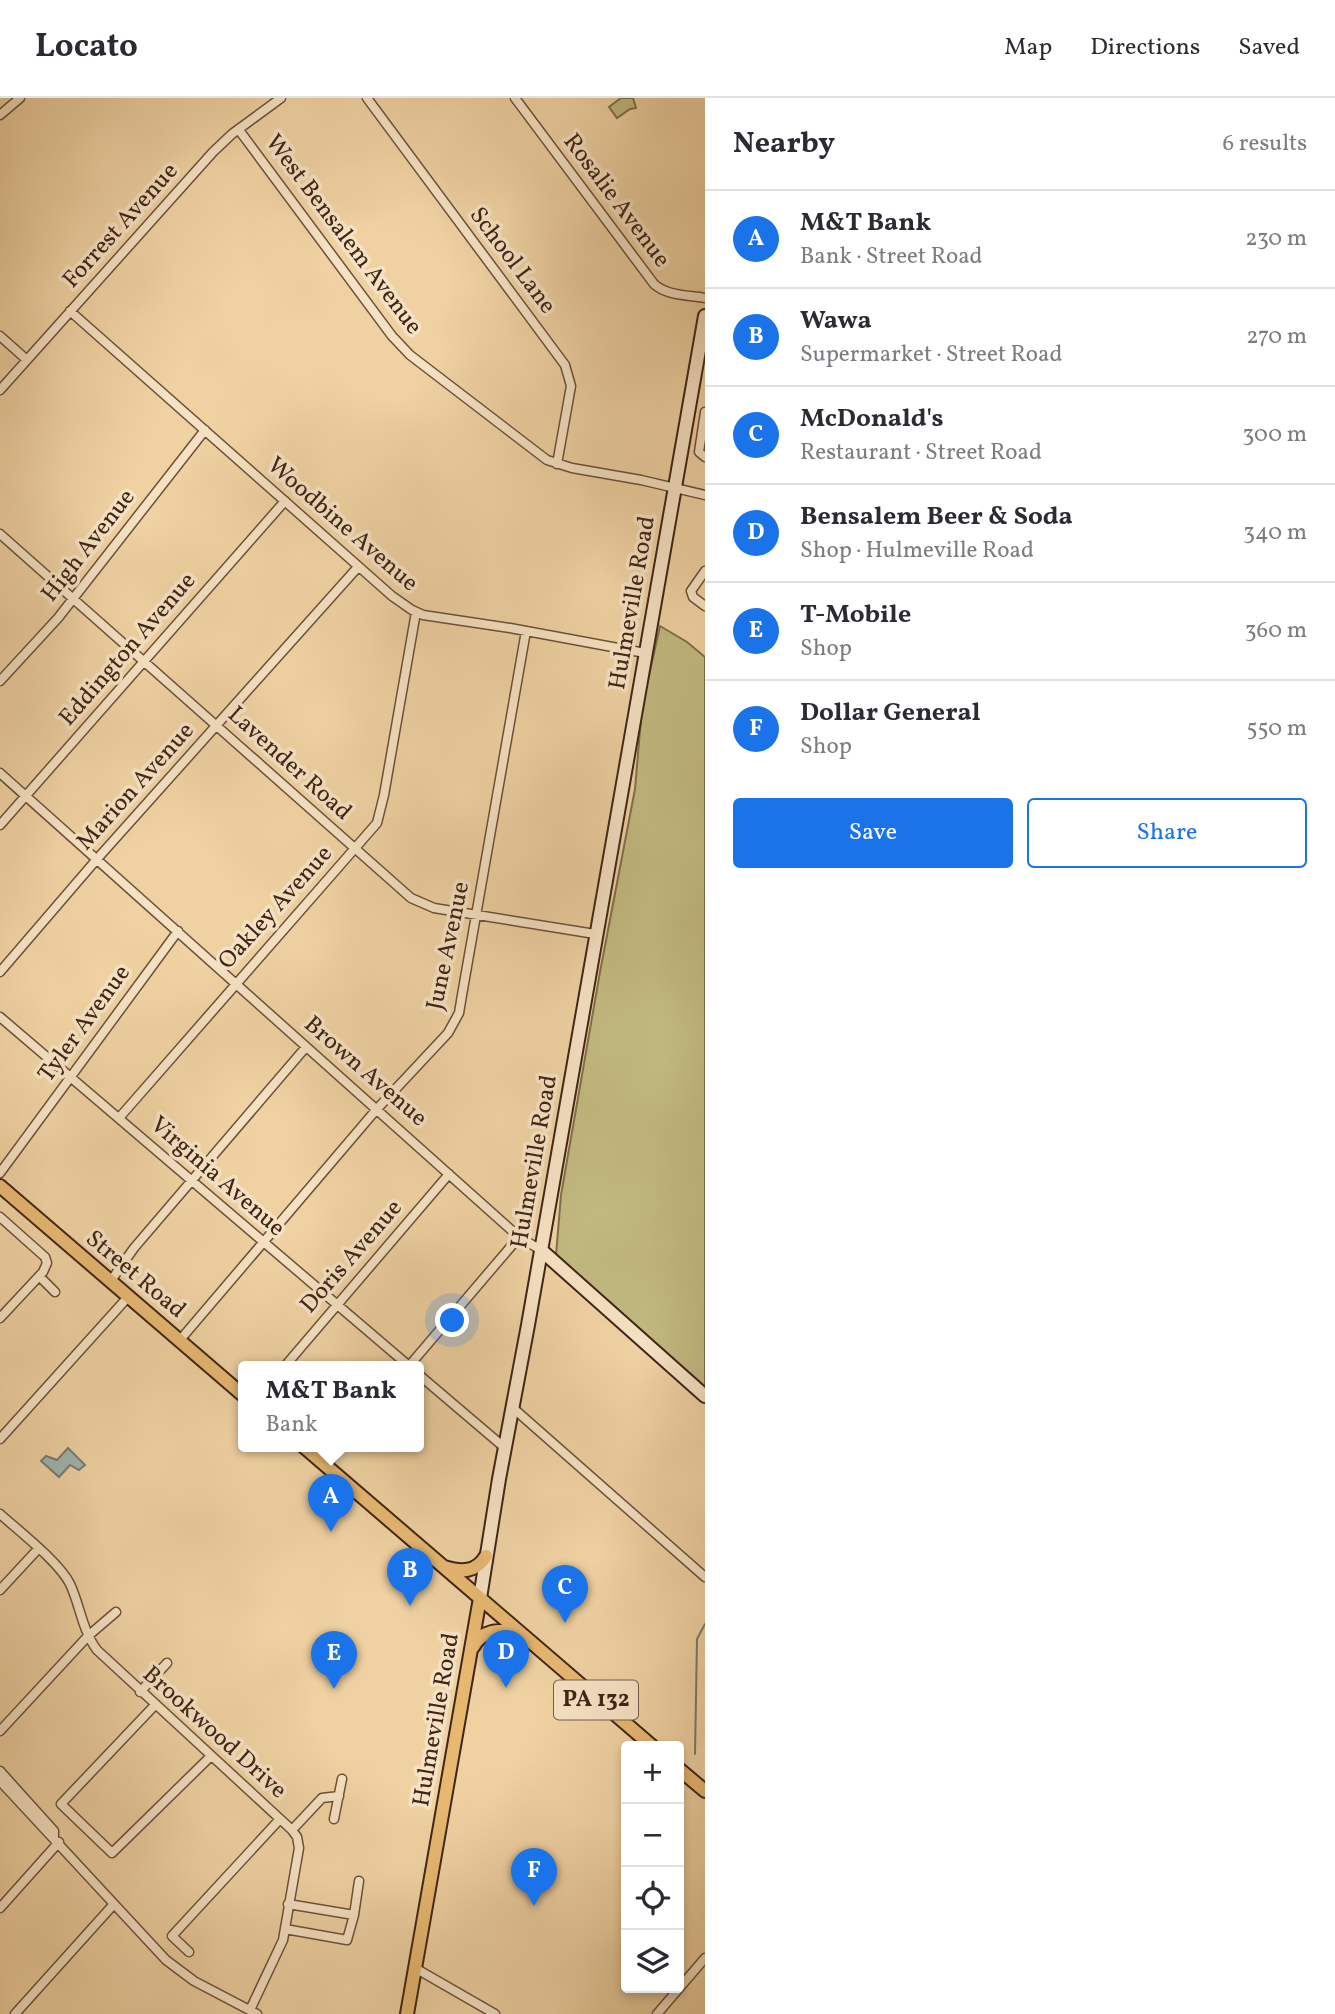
<!DOCTYPE html>
<html lang="en">
<head>
<meta charset="utf-8">
<style>
  :root { --surface:#fff; --page:#f7f7f7; --text:#2b2b33; --muted:#7c7c81; --line:#e1e1e2; --accent:#1a73e8 }
  body { margin:0; font-family:Vollkorn,serif; background:var(--page); color:var(--text) }
  .controls { position:absolute; right:21px; bottom:21px; display:grid; overflow:hidden; border-radius:7px; box-shadow:0 4px 10px #0003 }
  .controls button { width:63px; height:63px; display:grid; place-items:center; padding:0; border:0; border-bottom:2px solid var(--line); background:var(--surface); color:var(--text); font:35px sans-serif }
  .you { position:absolute; left:453px; top:1223px; width:24px; height:24px; margin:-18px; border:5px solid #fff; border-radius:50%; background:#1a73e8; box-shadow:0 0 0 10px #1a73e833 }
  .badge { display:grid; place-items:center; width:46px; height:46px; border-radius:50%; background:var(--accent); color:#fff; font-size:23px; font-weight:700 }
  .pin { position:absolute; translate:-50% -58px; filter:drop-shadow(0 2px 4px #0008) }
  .pin::after { content:''; position:absolute; top:37px; width:24px; height:21px; background:inherit; clip-path:polygon(0 0,100% 0,50% 100%) }
  .popup { position:absolute; left:238px; top:1263px; width:186px; height:91px; box-sizing:border-box; display:grid; place-content:center; border-radius:7px; background:var(--surface); filter:drop-shadow(0 2px 5px #0005); font-size:23px; white-space:nowrap; color:var(--muted) }
  .popup b { font-size:26px; color:var(--text) }
  .popup::after { content:''; position:absolute; left:50%; top:100%; margin-left:-14px; border:14px solid transparent; border-top-color:var(--surface) }
  .list { margin:0; padding:0; list-style:none }
  h2 { display:flex; justify-content:space-between; align-items:center; height:91px; margin:0; padding:0 28px; font-size:30px }
  h2 small { font-size:23px; font-weight:400; color:var(--muted) }
  .list li { display:grid; grid-template-columns:46px 1fr auto; gap:21px; align-items:center; box-sizing:border-box; height:98px; padding:0 28px; border-top:2px solid var(--line) }
  .list b { display:block; font-size:26px; white-space:nowrap }
  .list p { margin:0; font-size:23px; white-space:nowrap; color:var(--muted) }
  .list em { font-size:23px; font-style:normal; color:var(--muted) }
  .actions { display:flex; gap:14px; padding:21px 28px }
  .actions a { flex:1; padding:16px 0; border:2px solid var(--accent); border-radius:7px; text-align:center; font-size:24px; color:var(--accent) }
  .actions .main { background:var(--accent); color:#fff }
  .icon { flex:none; width:38px; height:38px; fill:none; stroke:currentColor; stroke-width:2; stroke-linecap:round; stroke-linejoin:round }
  .map { position:relative; flex:none; width:705px; height:1916px; overflow:hidden }
  header { display:flex; align-items:center; gap:42px; box-sizing:border-box; height:98px; padding:0 35px; background:var(--surface); border-bottom:2px solid var(--line) }
  header strong { font-size:33px }
  nav { display:flex; gap:38px; margin-inline-start:auto; font-size:24px }
  main { display:flex }
  aside { flex:1; background:var(--surface) }
  .map>svg:first-child { display:block }
  .green { fill:#c1b980; stroke:#806f4c; stroke-width:2 }
  .water { fill:#9db5b0; stroke:#777b73; stroke-width:2 }
  .lines { fill:none; stroke-linecap:round; stroke-linejoin:round }
  .stream { stroke:#777b73; stroke-width:2 }
  .street-casing { stroke:#6b503a; stroke-width:11 }
  .secondary-casing { stroke:#3f2517; stroke-width:16 }
  .primary-casing { stroke:#3f2517; stroke-width:16 }
  .street { stroke:#f5e1c3; stroke-width:8 }
  .secondary { stroke:#f5e1c3; stroke-width:12 }
  .primary { stroke:#e8b871; stroke-width:12 }
  .labels { text-anchor:middle; dominant-baseline:central; stroke-width:7; stroke-linejoin:round; paint-order:stroke }
  .shield { fill:#f5e1c3; stroke:#765d4b; stroke-width:2 }
  .shield-label { font-size:23px; font-weight:bold; fill:#3f2517 }
  .street-label { font-size:24px; fill:#3f2517; stroke:#f5e1c3 }
</style>
</head>
<body>
<header>
<strong>Locato</strong>
<nav><a>Map</a><a>Directions</a><a>Saved</a></nav>
</header>
<main>
<div class="map">
<svg width="705" height="1916" viewBox="0 0 705 1916">
  <rect width="100%" height="100%" fill="#efd1a2"/>
  <filter id="stains"><feTurbulence type="fractalNoise" baseFrequency=".00286" numOctaves="4"/><feColorMatrix values="0 0 0 0 .2 0 0 0 0 .09 0 0 0 0 .02 0 0 0 .5 -.17"/></filter>
  <radialGradient id="worn" r=".72"><stop offset=".6" stop-color="#630" stop-opacity="0"/><stop offset="1" stop-color="#630" stop-opacity=".3"/></radialGradient>
  <path class="green" d="M621,0H633L636,10L630,11L617,20L609,9Z
    M660,528L687,544L705,559V1291L556,1157L561,1097L600,874L635,691L642,609Z"/>
  <path class="water" d="M68,1350L85,1367L79,1372L70,1367L59,1379L41,1363L46,1358L57,1362Z"/>
  <g class="lines">
    <path class="stream" d="M695,1656L697,1541L705,1526"/>
    <g class="street-casing">
      <path id="street" d="M367,0L565,267L571,288L557,366
        M515,0L654,186C667,198 688,197 705,200
        M0,17L20,0
        M239,32L392,238L410,257L547,362L572,370L641,382L705,397
        M70,213L392,498L412,512L423,517L510,530L645,555
        M0,238L27,262
        M0,292L213,54L232,36L281,0
        M705,314L699,354L705,359
        M0,436L411,800L434,810L595,836
        M705,473L691,493L693,499L705,508
        M0,583L58,520L205,332
        M0,675L519,1139L541,1152
        M0,727L285,403
        M0,874L97,761L358,469
        M0,919L409,1268
        M119,1020L377,725L384,697L416,514
        M0,1075L178,833
        M0,1119L45,1159L47,1165L43,1174L0,1220
        M39,1178L55,1194
        M110,1184L134,1150L306,949
        M180,1242L376,1012L448,935L459,915L462,897L526,533
        M285,1268L449,1076
        M409,1268L519,1139
        M418,1276L505,1350
        M513,1310L705,1479
        M0,1341L128,1199
        M325,1368L342,1348
        M0,1416C19,1433 59,1464 70,1486C80,1507 82,1532 97,1552L292,1732L297,1739L299,1750L283,1842L250,1912
        M0,1492L38,1451
        M140,1594L167,1565
        M155,1607L61,1706L112,1755L211,1658
        M0,1633L88,1538L116,1514
        M0,1673L54,1733V1739
        M0,1683L166,1862L194,1883L257,1916
        M334,1721L342,1681
        M292,1732L322,1700L339,1698
        M288,1806L354,1817
        M0,1810L59,1744
        M285,1831L347,1842L354,1817L359,1783
        M189,1854L172,1838L280,1721
        M415,1870L495,1916
        M15,1916L114,1806
        M657,1916L705,1860"/>
    </g>
    <g class="secondary-casing">
      <path id="secondary" d="M541,1152L705,1298
        M480,1500L499,1381L528,1227L705,218"/>
    </g>
    <g class="primary-casing">
      <path id="primary" d="M0,1088L244,1298
        M303,1348L652,1648
        M444,1469C461,1474 476,1475 486,1458
        M473,1549C483,1531 499,1532 518,1533
        M679,1671L705,1693
        M407,1916L480,1500"/>
    </g>
    <use href="#street" class="street"/>
    <use href="#secondary" class="secondary"/>
    <use href="#primary" class="primary"/>
  </g>
  <g class="labels">
    <rect class="shield" x="554" y="1582.5" width="84" height="39" rx="5"/>
    <g class="shield-label">
      <text x="596" y="1602">PA 132</text>
    </g>
    <g class="street-label">
      <text transform="translate(616 103) rotate(53)">Rosalie Avenue</text>
      <text transform="translate(121 128) rotate(-48)">Forrest Avenue</text>
      <text transform="translate(343 137) rotate(53)">West Bensalem Avenue</text>
      <text transform="translate(512 163) rotate(53)">School Lane</text>
      <text transform="translate(342 427) rotate(41)">Woodbine Avenue</text>
      <text transform="translate(89 448) rotate(-52)">High Avenue</text>
      <text transform="translate(633 505) rotate(-80)">Hulmeville Road</text>
      <text transform="translate(128 552) rotate(-49)">Eddington Avenue</text>
      <text transform="translate(289 666) rotate(42)">Lavender Road</text>
      <text transform="translate(136 689) rotate(-48)">Marion Avenue</text>
      <text transform="translate(276 810) rotate(-48)">Oakley Avenue</text>
      <text transform="translate(449 848) rotate(-78)">June Avenue</text>
      <text transform="translate(85 926) rotate(-54)">Tyler Avenue</text>
      <text transform="translate(365 974) rotate(41)">Brown Avenue</text>
      <text transform="translate(535 1064) rotate(-80)">Hulmeville Road</text>
      <text transform="translate(217 1079) rotate(41)">Virginia Avenue</text>
      <text transform="translate(352 1159) rotate(-49)">Doris Avenue</text>
      <text transform="translate(135 1177) rotate(40)">Street Road</text>
      <text transform="translate(437 1622) rotate(-80)">Hulmeville Road</text>
      <text transform="translate(214 1635) rotate(42)">Brookwood Drive</text>
    </g>
  </g>
  <rect width="100%" height="100%" filter="url(#stains)"/>
  <rect width="100%" height="100%" fill="url(#worn)"/>
</svg>
<div class="controls">
<button>+</button>
<button>−</button>
<button><svg class="icon" aria-label="locate" viewBox="0 0 24 24"><circle cx="12" cy="12" r="6"/><path d="M12 2v4M12 18v4M2 12h4M18 12h4"/></svg></button>
<button><svg class="icon" aria-label="layers" viewBox="0 0 24 24"><path d="M12 4l9 5-9 5-9-5zM3 14l9 5 9-5"/></svg></button>
</div>
<div class="you"></div>
<div class="pin badge" style="left:331px;top:1434px">A</div>
<div class="popup"><b>M&amp;T Bank</b>Bank</div>
<div class="pin badge" style="left:410px;top:1508px">B</div>
<div class="pin badge" style="left:565px;top:1525px">C</div>
<div class="pin badge" style="left:506px;top:1590px">D</div>
<div class="pin badge" style="left:334px;top:1591px">E</div>
<div class="pin badge" style="left:534px;top:1808px">F</div>
</div>
<aside>
<h2>Nearby<small>6 results</small></h2>
<ul class="list">
<li><span class="badge">A</span><div><b>M&amp;T Bank</b><p>Bank · Street Road</p></div><em>230 m</em></li>
<li><span class="badge">B</span><div><b>Wawa</b><p>Supermarket · Street Road</p></div><em>270 m</em></li>
<li><span class="badge">C</span><div><b>McDonald's</b><p>Restaurant · Street Road</p></div><em>300 m</em></li>
<li><span class="badge">D</span><div><b>Bensalem Beer &amp; Soda</b><p>Shop · Hulmeville Road</p></div><em>340 m</em></li>
<li><span class="badge">E</span><div><b>T-Mobile</b><p>Shop</p></div><em>360 m</em></li>
<li><span class="badge">F</span><div><b>Dollar General</b><p>Shop</p></div><em>550 m</em></li>
</ul>
<div class="actions"><a class="main">Save</a><a>Share</a></div>
</aside>
</main>
</body>
</html>
